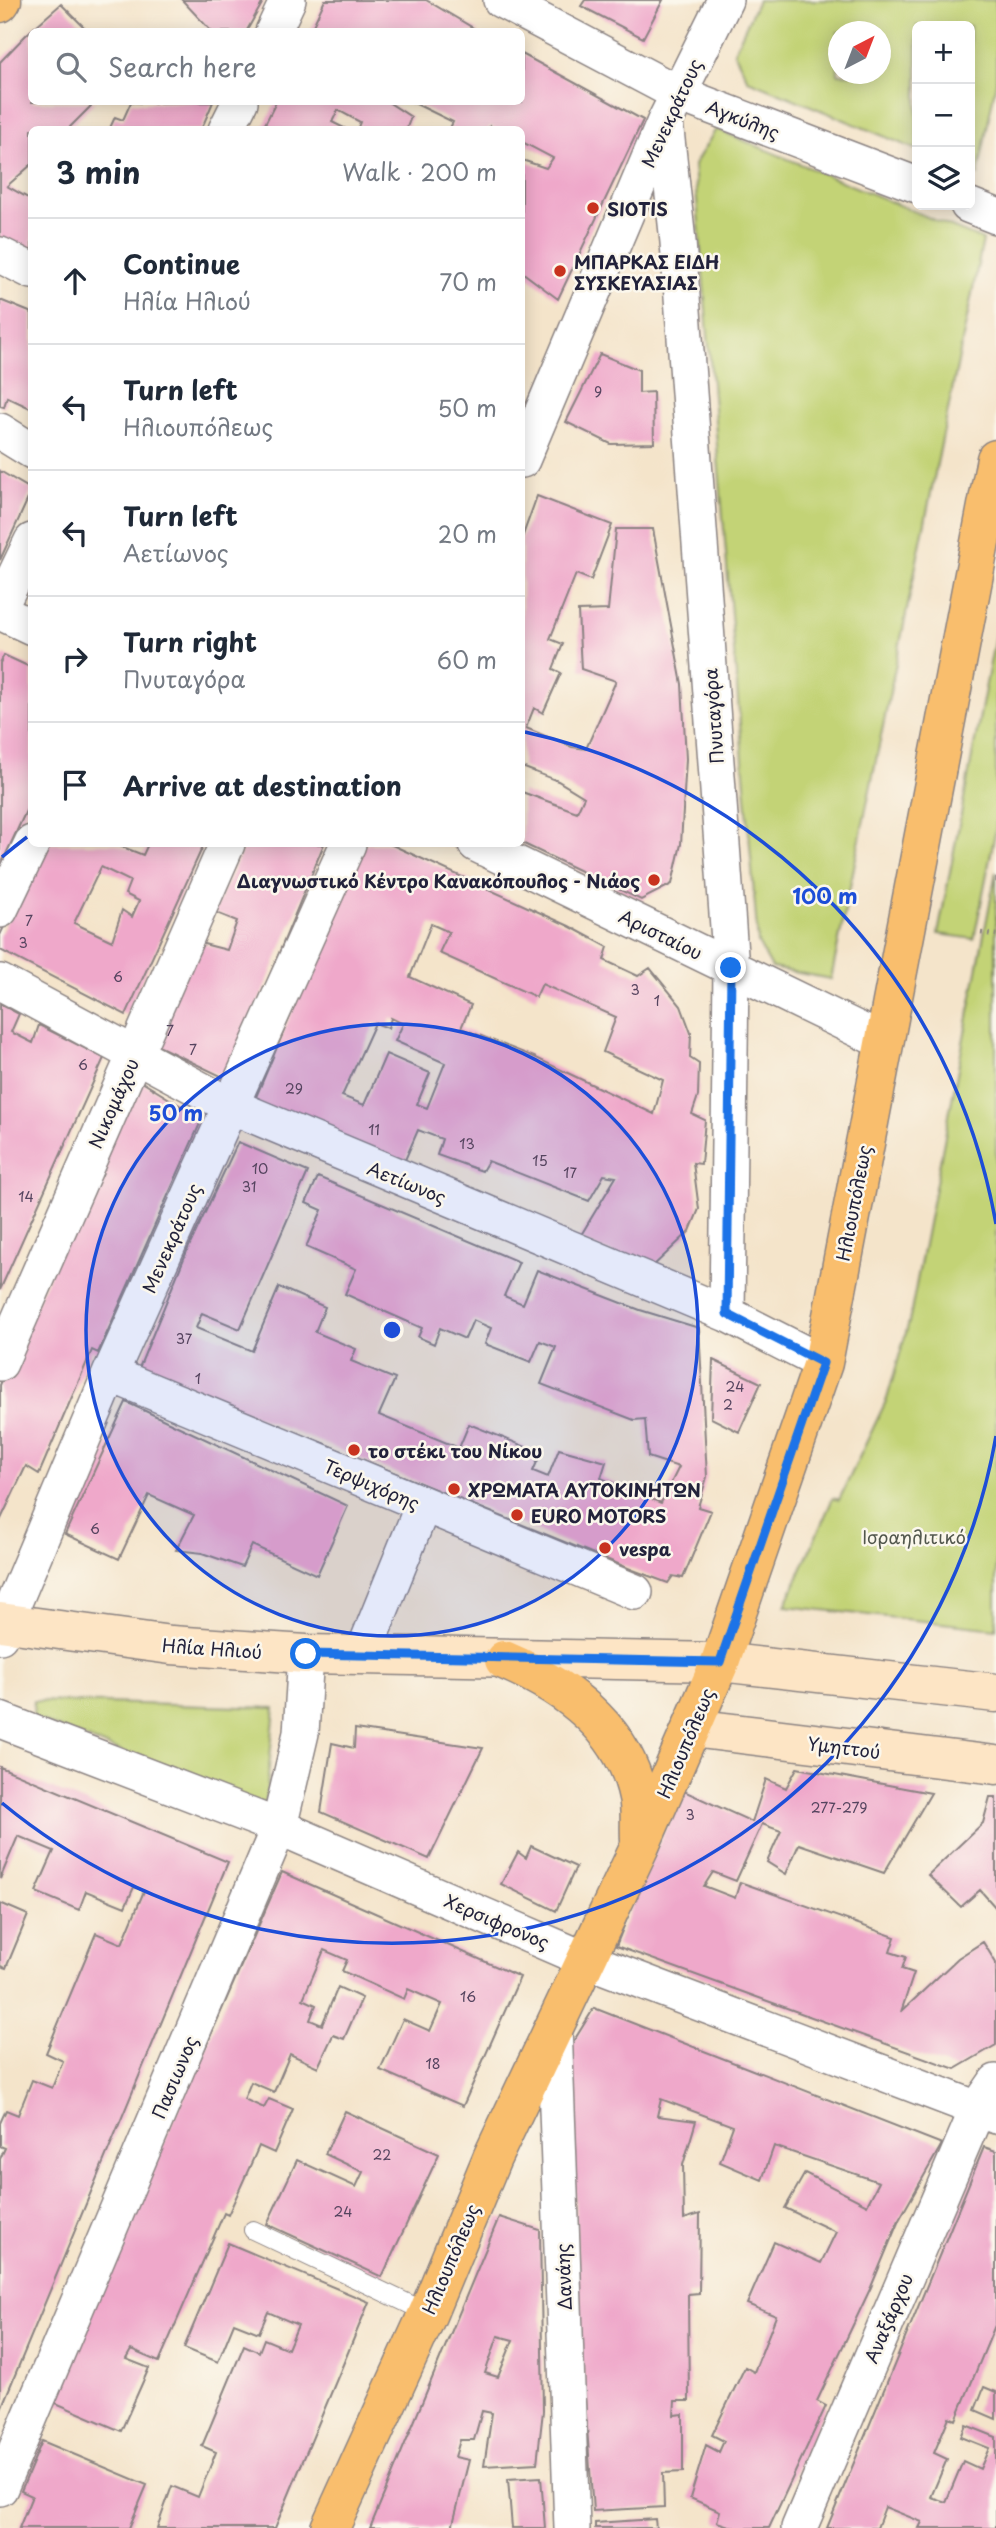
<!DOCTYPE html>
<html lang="en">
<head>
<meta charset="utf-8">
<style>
  :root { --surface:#fff; --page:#f6f6f7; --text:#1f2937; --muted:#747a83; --line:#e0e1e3 }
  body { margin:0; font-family:"Playpen Sans",sans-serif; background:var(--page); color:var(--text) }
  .controls { position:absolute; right:21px; top:21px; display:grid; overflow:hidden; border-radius:10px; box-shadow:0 4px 18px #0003 }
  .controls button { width:63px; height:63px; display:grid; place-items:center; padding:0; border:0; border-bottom:2px solid var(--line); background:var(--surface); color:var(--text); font:35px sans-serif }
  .compass { position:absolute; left:828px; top:21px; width:63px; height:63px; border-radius:50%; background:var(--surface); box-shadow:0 4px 18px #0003; rotate:42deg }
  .stop { position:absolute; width:21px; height:21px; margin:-16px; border:5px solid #1a73e8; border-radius:50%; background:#fff }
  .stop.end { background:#1a73e8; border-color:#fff; box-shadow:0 2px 7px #0008 }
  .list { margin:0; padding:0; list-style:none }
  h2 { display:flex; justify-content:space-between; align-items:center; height:91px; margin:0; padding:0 28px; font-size:30px }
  h2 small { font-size:23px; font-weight:400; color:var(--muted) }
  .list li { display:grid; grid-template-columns:46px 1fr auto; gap:21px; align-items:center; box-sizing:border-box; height:126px; padding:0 28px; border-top:2px solid var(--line) }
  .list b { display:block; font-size:26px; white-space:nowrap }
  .list p { margin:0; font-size:23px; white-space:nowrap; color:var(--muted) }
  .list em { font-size:23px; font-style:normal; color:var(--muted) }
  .icon { flex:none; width:38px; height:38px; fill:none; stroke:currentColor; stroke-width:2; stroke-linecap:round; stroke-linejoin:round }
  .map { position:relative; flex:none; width:996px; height:2528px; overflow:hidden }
  .search { position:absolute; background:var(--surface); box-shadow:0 4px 18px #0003; left:28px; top:28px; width:497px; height:77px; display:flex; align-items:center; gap:18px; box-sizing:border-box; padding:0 24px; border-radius:10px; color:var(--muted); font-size:26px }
  .panel { position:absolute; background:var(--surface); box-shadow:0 4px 18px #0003; left:28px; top:126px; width:497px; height:721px; border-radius:10px }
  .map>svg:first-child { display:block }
  .green { fill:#c3d376; stroke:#727a58; stroke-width:2; fill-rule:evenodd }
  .building { fill:#efa8ca; fill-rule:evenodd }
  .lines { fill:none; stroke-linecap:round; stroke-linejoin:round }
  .lane-casing { stroke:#8b8382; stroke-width:20 }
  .street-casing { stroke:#8b8382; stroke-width:38 }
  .secondary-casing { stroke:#8b8382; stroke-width:41 }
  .primary-casing { stroke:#8b8382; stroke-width:41 }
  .path { stroke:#8b8382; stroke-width:4.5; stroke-dasharray:2 5; stroke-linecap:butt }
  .lane { stroke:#fff; stroke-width:18 }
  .street { stroke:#fff; stroke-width:35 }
  .secondary { stroke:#fde5c5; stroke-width:38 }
  .primary { stroke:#f9be6d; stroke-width:38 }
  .route { stroke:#1a73e8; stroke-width:9 }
  .ring { fill:none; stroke:#1d4ed8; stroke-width:3.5 }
  .poi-dot { fill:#c8321e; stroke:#fbf7ec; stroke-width:2.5 }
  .labels { text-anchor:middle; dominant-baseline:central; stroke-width:5; stroke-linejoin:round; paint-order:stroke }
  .number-label { font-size:14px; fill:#55445f }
  .street-label { font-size:18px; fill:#22223b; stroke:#fbf7ec }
  .poi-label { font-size:18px; font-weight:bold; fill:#22223b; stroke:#fbf7ec; text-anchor:start }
  .park-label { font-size:18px; fill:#52574d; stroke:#fbf7ec }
  .centre { fill:#1d4ed8; stroke:#fbf7ec; stroke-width:3.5 }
  .ring-label { font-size:21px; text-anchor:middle; font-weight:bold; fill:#1d4ed8; stroke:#fbf7ec; stroke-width:5; stroke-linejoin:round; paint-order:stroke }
</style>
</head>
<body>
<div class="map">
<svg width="996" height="2528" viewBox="0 0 996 2528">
  <rect width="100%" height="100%" fill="#fbf7ec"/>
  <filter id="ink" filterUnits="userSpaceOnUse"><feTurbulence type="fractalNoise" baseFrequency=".0143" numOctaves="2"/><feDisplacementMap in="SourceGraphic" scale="14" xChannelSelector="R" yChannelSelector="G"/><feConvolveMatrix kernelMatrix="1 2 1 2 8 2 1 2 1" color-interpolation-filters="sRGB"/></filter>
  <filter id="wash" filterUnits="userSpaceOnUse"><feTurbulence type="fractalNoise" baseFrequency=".00686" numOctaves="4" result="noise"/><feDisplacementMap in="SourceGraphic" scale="28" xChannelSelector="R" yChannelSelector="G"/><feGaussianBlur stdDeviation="1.57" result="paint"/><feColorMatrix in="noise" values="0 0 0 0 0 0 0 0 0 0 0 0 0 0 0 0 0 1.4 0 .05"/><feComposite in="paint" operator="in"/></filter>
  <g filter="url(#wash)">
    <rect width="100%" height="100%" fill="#f4e4ca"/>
    <path class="green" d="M758,0H996V82L978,175L970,172V26H917V150L748,80L734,52ZM838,32H880V74H838Z
      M716,129L983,240L831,979L772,968L758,943L694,165Z
      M996,632V828L974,939L938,934Z
      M996,872V1629L785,1606L833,1498L839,1500L887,1399L909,1322Z
      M34,1701L275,1708L265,1807L33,1718Z"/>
    <g id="blocks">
      <path class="building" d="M182,0H264L246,32H212Z
        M325,0H426L480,32H310Z
        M585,0H663L643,38L581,6Z
        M61,4L89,32H32V102H95L67,130H32V164L7,186L30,199L32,195V254L0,239V62L27,34Z
        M522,54L643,120L558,299L522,272V160L546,168L553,158L522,142V130H497L490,126L488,130H449L453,122L412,102H522Z
        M131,102L143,103L213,102L201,130H109L115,117L123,120Z
        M276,102H388L411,117L406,130H357L360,122L338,110L332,122L348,130H262Z
        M0,300L32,313V409L7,397L4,407L0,406Z
        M600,354L639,370V393L653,392L654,443L611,444L566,422Z
        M0,471L32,490L0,560Z
        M537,496L612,525L591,580L576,574L550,639L563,644L553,669L561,673L543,713L534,708L526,728L572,747L586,749L616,681L581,669L578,611L608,610L616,529H653L682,684L686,759L681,844L672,884L641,900L522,843V792L577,812L584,797L558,781L522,767V538Z
        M4,655L32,668V798L0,867V663Z
        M44,844H115L143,855L148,844H204L126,1015L0,950V935ZM101,867L130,881L125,894L139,901L132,917L122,910L112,941L74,923Z
        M245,844H324L227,1079L150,1042L196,942L227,950L237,921L214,912Z
        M363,844H390L569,926L608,947L604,960L638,976L650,968L681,1006L691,1033L690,1058L699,1064L698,1096L692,1114L705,1120L701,1164L693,1163L699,1209L690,1231L651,1268L578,1240L616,1177L604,1175L589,1201L488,1161L482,1171L437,1155L442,1139L418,1130L402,1167L253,1104ZM431,924L449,932L439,953L536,997L542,984L616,1017L603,1052L663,1080L654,1114L534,1057L461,1028L471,1005L410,977ZM391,1018L403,1024L395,1041L445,1063L427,1108L417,1104L430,1073L386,1054L364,1105L342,1096L375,1023L388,1028Z
        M0,1004L19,1014L11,1032L33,1043L39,1025L104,1058L0,1290Z
        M137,1079L202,1119L98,1353L92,1350L39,1474L26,1466L0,1521V1385Z
        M238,1142L308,1172L240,1329L202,1313L196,1328L252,1351L279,1287L325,1307L315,1332L356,1349L351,1361L395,1379L379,1415L459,1448L469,1424L541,1453L533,1471L548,1477L559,1449L606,1462L601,1478L661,1503L679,1467L648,1457L645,1419L634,1420L541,1384L556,1347L540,1341L531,1362L485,1344L491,1328L473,1320L465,1339L440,1328L434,1344L418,1337L422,1328L345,1294L356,1269L306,1247L322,1210L306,1203L318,1177L519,1262L504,1296L523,1304L537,1270L640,1310L699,1328L707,1477L698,1507L711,1511L683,1578L673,1576L668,1583L633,1570L139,1368L187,1251Z
        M713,1360L761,1383L739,1432L711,1418Z
        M126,1402L348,1506L317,1575L252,1545L242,1567L202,1553L176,1550L194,1515L149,1495L119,1559L65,1534Z
        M355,1729L483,1748L429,1859L321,1812L332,1743L354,1748Z
        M0,1767L228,1862L0,2411V2159L5,2148L0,2146V2123L6,2110L18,2115L32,2080L52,2088L63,2061L46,2053L96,1933L122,1944L144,1891L134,1887L125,1907L86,1891L79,1910L36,1892L54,1851L18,1836L0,1879Z
        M797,1768L931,1793L884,1873L799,1844L786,1874L767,1862L781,1831L762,1824L736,1881L713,1872L704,1886L735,1898L740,1882L895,1937L890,1952L906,1957L902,1969L914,1973L901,2012L958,1958L983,1942L996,1963V2045L955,2069L616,1946L649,1864L684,1791L752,1822L766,1779L786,1788Z
        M990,1797H996V1908L980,1890L961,1907L928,1875L983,1823Z
        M531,1846L576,1867L556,1911L501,1884L518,1852L526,1858Z
        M282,1872L520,1977L463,2106L380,2070L403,2019L430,2031L442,2004L408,1989L404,1999L342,1971L347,1960L324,1950L303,1999L316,2005L310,2020L322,2025L338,1987L362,1998L344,2039L333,2035L318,2067L290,2054L274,2092L251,2082L244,2099L264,2108L269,2099L293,2109L274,2153L259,2146L228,2215L224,2213L159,2362L131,2350L126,2359L149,2368L121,2431L51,2401Z
        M0,1903L28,1915L6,1968L0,1966Z
        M594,2008L942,2144L899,2220L871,2287L817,2401L826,2406L769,2528H735L717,2522L720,2511L690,2498L706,2445L719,2452L724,2441L712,2435L745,2367L754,2372L776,2316L747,2304L774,2242L821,2263L836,2232L785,2208L805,2173L867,2205L879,2182L774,2146L762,2180L720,2162L733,2126L661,2099L657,2116L696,2121L683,2165L684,2219L700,2214L699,2293L688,2294L689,2401H675L674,2415L683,2414V2472L663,2473L664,2507L593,2511L578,2300L570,2047Z
        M345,2111L439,2154L382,2277L267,2224L297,2160L356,2187L363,2172L325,2154Z
        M984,2147L996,2151V2323L956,2420L949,2417L934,2453L947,2459L931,2497L946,2502L963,2461L980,2469L989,2448L961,2437L966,2425L996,2437V2528H919L922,2522L885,2507L877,2528H827Z
        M499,2217L540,2230L543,2411L537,2463L484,2466L492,2413L482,2411L474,2440H460L455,2457L469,2460L452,2528H370ZM498,2336L513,2340L498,2377L485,2373Z
        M228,2243L369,2302L275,2528H157L172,2486L198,2497L216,2452L202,2446L244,2345L259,2352L264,2339L288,2349L298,2325L268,2312L259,2333L234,2323L218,2362L184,2348Z
        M984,2387L996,2392V2419L975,2410Z
        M42,2441L147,2485L129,2528H19L32,2496L21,2491Z
        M541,2477L545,2528H512L508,2479Z
        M655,2519L656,2528H595V2523Z"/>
    </g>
  </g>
  <g filter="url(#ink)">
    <use href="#blocks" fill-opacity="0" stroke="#8b8382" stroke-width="2"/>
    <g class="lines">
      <g class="lane-casing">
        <path id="lane" d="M253,2230L428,2313"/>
      </g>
      <g class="street-casing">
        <path id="street" d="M501,0L679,94L917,185
          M273,32L288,0
          M665,121L678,242L731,968L727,1314
          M226,130L240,102
          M968,205L996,216
          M0,255L32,271
          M0,431L32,451
          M522,460L665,121L725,0
          M0,607L32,541
          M0,612L32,627
          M476,844L884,1042
          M0,910L32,843
          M0,982L231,1106L727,1314L823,1363
          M0,1363L227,844
          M110,1374L635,1592
          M0,1636L110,1374L348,844
          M362,1656L423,1505
          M0,1720L279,1827L584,1959L996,2116
          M554,2025L572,2528
          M0,2488L279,1827L301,1733L306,1654
          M799,2528L978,2108L996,2082"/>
      </g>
      <g class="secondary-casing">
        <path id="secondary" d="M0,1622L171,1645L306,1654L720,1662L996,1693
          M692,1728L996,1765"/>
      </g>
      <g class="primary-casing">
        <path id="primary" d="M0,3L2,0
          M504,1660C565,1686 624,1727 638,1797C641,1811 639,1826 640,1840
          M330,2528L428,2313L492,2158L640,1846L720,1662L823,1363L996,459"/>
      </g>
      <path class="path" d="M995,880H996
        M981,933L996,935"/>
      <use href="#lane" class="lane"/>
      <use href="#street" class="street"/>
      <use href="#secondary" class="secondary"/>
      <use href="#primary" class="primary"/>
    </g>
  </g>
  <g class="lines" filter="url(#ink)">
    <path class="route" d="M306,1654L720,1662L823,1363L727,1314L731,968"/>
  </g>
  <circle cx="392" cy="1330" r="306" fill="#1d4ed8" fill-opacity=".12"/>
  <g class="ring">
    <circle cx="392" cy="1330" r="306"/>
    <path d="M996 1436A613 613 0 0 1 2 1803M2 857A613 613 0 0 1 27 837M525 732A613 613 0 0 1 996 1224"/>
  </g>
  <g class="poi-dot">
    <circle cx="593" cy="208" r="7"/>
    <circle cx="560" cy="271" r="7"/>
    <circle cx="654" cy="880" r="7"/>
    <circle cx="354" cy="1450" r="7"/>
    <circle cx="454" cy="1489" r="7"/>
    <circle cx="517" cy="1515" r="7"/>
    <circle cx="605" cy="1548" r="7"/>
  </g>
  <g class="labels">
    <g class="number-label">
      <text x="598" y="391">9</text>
      <text x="29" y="920">7</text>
      <text x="23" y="942">3</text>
      <text x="118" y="976">6</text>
      <text x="635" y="989">3</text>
      <text x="657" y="1000">1</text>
      <text x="170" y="1030">7</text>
      <text x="193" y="1049">7</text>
      <text x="83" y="1064">6</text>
      <text x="294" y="1088">29</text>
      <text x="374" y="1129">11</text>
      <text x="467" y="1143">13</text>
      <text x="540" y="1160">15</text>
      <text x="260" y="1168">10</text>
      <text x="570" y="1172">17</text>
      <text x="249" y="1186">31</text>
      <text x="26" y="1196">14</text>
      <text x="184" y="1338">37</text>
      <text x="198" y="1378">1</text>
      <text x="735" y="1386">24</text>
      <text x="728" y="1404">2</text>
      <text x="95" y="1528">6</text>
      <text x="839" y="1807">277-279</text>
      <text x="690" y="1814">3</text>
      <text x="468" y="1996">16</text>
      <text x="433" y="2063">18</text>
      <text x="382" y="2154">22</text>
      <text x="343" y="2211">24</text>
    </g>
    <g class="street-label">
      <text transform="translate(671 113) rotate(-65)">Μενεκράτους</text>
      <text transform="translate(743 119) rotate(21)">Αγκύλης</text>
      <text transform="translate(713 716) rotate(-94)">Πνυταγόρα</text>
      <text transform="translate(661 934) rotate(26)">Αρισταίου</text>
      <text transform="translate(113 1103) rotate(-66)">Νικομάχου</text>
      <text transform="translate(407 1182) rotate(22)">Αετίωνος</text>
      <text transform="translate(853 1203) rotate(-79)">Ηλιουπόλεως</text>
      <text transform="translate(171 1238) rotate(-66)">Μενεκράτους</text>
      <text transform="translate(372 1484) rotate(23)">Τερψιχόρης</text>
      <text transform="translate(212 1648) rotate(4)">Ηλία Ηλιού</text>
      <text transform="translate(685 1743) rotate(-67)">Ηλιουπόλεως</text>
      <text transform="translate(844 1747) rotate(7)">Υμηττού</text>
      <text transform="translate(497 1921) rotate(23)">Χερσιφρονος</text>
      <text transform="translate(174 2077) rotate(-67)">Πασιωνος</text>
      <text transform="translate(450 2259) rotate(-67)">Ηλιουπόλεως</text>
      <text transform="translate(563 2277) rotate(-92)">Δανάης</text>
      <text transform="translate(888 2318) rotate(-67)">Αναξάρχου</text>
    </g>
    <g class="poi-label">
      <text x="607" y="208">SIOTIS</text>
      <text x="574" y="261">ΜΠΑΡΚΑΣ ΕΙΔΗ<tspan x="574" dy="21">ΣΥΣΚΕΥΑΣΙΑΣ</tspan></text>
      <text x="640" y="880" text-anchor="end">Διαγνωστικό Κέντρο Κανακόπουλος - Νιάος</text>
      <text x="368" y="1450">το στέκι του Νίκου</text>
      <text x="468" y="1489">ΧΡΩΜΑΤΑ ΑΥΤΟΚΙΝΗΤΩΝ</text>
      <text x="531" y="1515">EURO MOTORS</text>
      <text x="619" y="1548">vespa</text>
    </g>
    <g class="park-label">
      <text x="914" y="1536">Ισραηλιτικό</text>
    </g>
  </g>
  <circle cx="392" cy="1330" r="10" class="centre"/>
  <g class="ring-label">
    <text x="825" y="904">100 m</text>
    <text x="176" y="1121">50 m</text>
  </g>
</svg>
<div class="controls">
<button>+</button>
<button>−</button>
<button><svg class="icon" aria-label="layers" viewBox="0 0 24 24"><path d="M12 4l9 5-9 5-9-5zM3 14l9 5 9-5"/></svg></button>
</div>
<svg class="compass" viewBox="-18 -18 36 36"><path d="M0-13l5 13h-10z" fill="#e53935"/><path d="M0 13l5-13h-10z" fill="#747a83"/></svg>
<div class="stop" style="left:306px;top:1654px"></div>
<div class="stop end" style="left:731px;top:968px"></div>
<div class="search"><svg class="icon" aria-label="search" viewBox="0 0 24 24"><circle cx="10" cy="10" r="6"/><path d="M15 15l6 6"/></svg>Search here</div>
<section class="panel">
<h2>3 min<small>Walk · 200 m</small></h2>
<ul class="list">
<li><svg class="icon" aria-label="ahead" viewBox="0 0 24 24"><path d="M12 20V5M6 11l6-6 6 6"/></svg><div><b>Continue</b><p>Ηλία Ηλιού</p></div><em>70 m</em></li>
<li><svg class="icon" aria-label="left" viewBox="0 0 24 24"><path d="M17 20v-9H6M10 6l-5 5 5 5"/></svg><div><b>Turn left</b><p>Ηλιουπόλεως</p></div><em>50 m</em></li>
<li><svg class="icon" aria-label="left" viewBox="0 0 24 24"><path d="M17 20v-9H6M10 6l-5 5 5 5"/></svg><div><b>Turn left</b><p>Αετίωνος</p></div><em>20 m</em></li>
<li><svg class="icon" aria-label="right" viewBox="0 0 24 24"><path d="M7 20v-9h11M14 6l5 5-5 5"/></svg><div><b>Turn right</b><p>Πνυταγόρα</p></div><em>60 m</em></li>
<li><svg class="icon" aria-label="arrive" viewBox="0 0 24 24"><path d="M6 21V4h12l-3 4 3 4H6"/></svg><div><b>Arrive at destination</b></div></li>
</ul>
</section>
</div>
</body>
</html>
